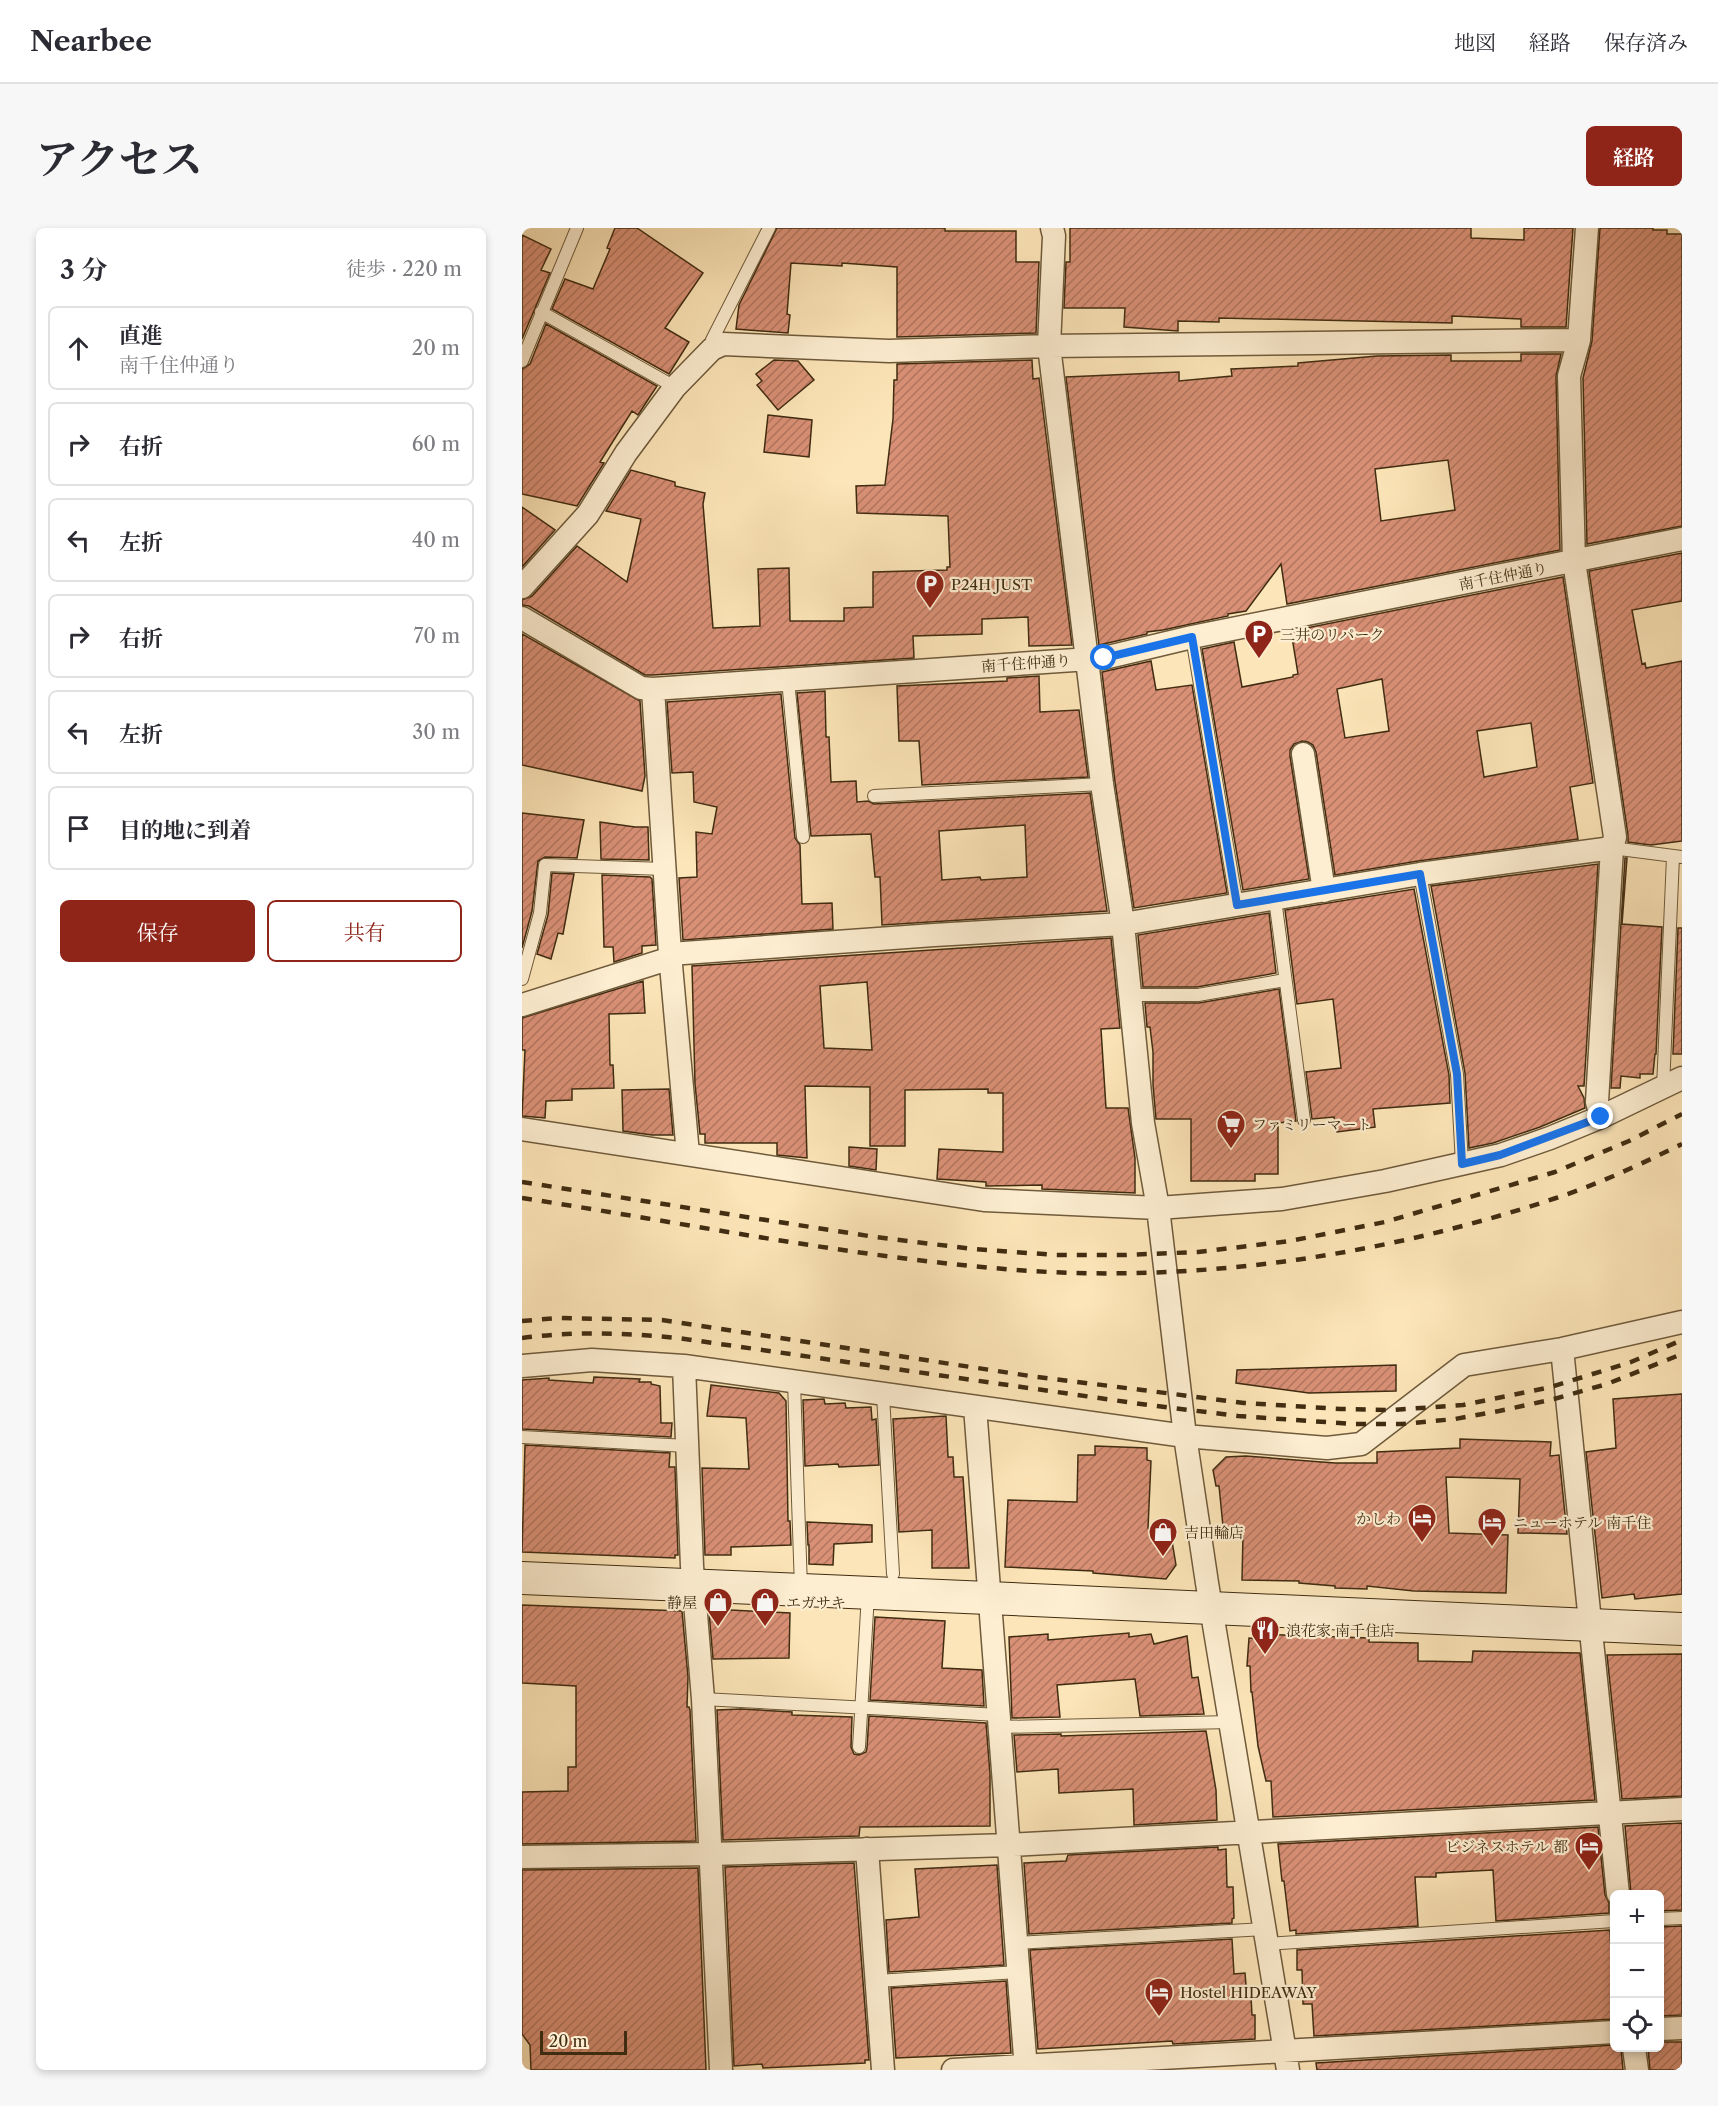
<!DOCTYPE html>
<html lang="ja">
<head>
<meta charset="utf-8">
<style>
  :root { --surface:#fff; --page:#f7f7f7; --text:#2b2b33; --muted:#7c7c81; --line:#e1e1e2; --accent:#8f2418 }
  body { margin:0; font-family:"Libre Caslon Text","Noto Serif JP",serif; background:var(--page); color:var(--text) }
  .controls { position:absolute; right:18px; bottom:18px; display:grid; overflow:hidden; border-radius:9px; box-shadow:0 3px 9px #0003 }
  .controls button { width:54px; height:54px; display:grid; place-items:center; padding:0; border:0; border-bottom:2px solid var(--line); background:var(--surface); color:var(--text); font:30px sans-serif }
  .scale { position:absolute; left:18px; bottom:15px; width:87px; box-sizing:border-box; padding-left:6px; border:3px solid #402c11; border-top:0; font-size:16px; line-height:21px; white-space:nowrap; color:#402c11; -webkit-text-stroke:4px #fdeed1; paint-order:stroke }
  .stop { position:absolute; width:18px; height:18px; margin:-14px; border:4px solid #1a73e8; border-radius:50%; background:#fff }
  .stop.end { background:#1a73e8; border-color:#fff; box-shadow:0 2px 6px #0008 }
  .list { margin:0; padding:0; list-style:none }
  h2 { display:flex; justify-content:space-between; align-items:center; height:78px; margin:0; padding:0 24px; font-size:26px }
  h2 small { font-size:20px; font-weight:400; color:var(--muted) }
  .list li { display:grid; grid-template-columns:39px 1fr auto; gap:18px; align-items:center; box-sizing:border-box; height:84px; margin:0 12px 12px; padding:0 12px; border:2px solid var(--line); border-radius:9px }
  .list b { display:block; font-size:22px; white-space:nowrap }
  .list p { margin:0; font-size:20px; white-space:nowrap; color:var(--muted) }
  .list em { font-size:20px; font-style:normal; color:var(--muted) }
  .actions { display:flex; gap:12px; padding:18px 24px }
  .actions a { flex:1; padding:14px 0; border:2px solid var(--accent); border-radius:9px; text-align:center; font-size:21px; color:var(--accent) }
  .actions .main { background:var(--accent); color:#fff }
  .icon { flex:none; width:33px; height:33px; fill:none; stroke:currentColor; stroke-width:2; stroke-linecap:round; stroke-linejoin:round }
  .map { position:relative; flex:none; width:1160px; height:1842px; overflow:hidden; border-radius:9px }
  header { display:flex; align-items:center; gap:36px; box-sizing:border-box; height:84px; padding:0 30px; background:var(--surface); border-bottom:2px solid var(--line) }
  header strong { font-size:28px }
  nav { display:flex; gap:33px; margin-inline-start:auto; font-size:21px }
  .intro { display:flex; align-items:center; justify-content:space-between; box-sizing:border-box; height:144px; padding:0 36px }
  h1 { margin:0; font-size:42px }
  .button { padding:15px 27px; border-radius:9px; background:var(--accent); color:#fff; font-size:21px; font-weight:700 }
  main { display:flex; gap:36px; padding:0 36px }
  aside { flex:1; background:var(--surface); border-radius:9px; box-shadow:0 3px 9px #0003 }
  .map>svg:first-child { display:block }
  .building { fill:url(#building-hatch); stroke:#402c11; stroke-width:1.5; fill-rule:evenodd }
  .lines { fill:none; stroke-linecap:round; stroke-linejoin:round }
  .lane-casing { stroke:#6f5a3b; stroke-width:14 }
  .street-casing { stroke:#6f5a3b; stroke-width:25 }
  .secondary-casing { stroke:#402c11; stroke-width:34 }
  .lane { stroke:#fdeed1; stroke-width:12 }
  .street { stroke:#fdeed1; stroke-width:22 }
  .secondary { stroke:#fdeed1; stroke-width:32 }
  .rail { stroke:#402c11; stroke-width:4.5; stroke-dasharray:10 10; stroke-linecap:butt }
  .route { stroke:#1a73e8; stroke-width:8 }
  .labels { text-anchor:middle; dominant-baseline:central; stroke-width:4.5; stroke-linejoin:round; paint-order:stroke }
  .street-label { font-size:15px; fill:#402c11; stroke:#fdeed1 }
  .poi-label { font-size:15px; fill:#402c11; stroke:#fdeed1; text-anchor:start }
</style>
</head>
<body>
<header>
<strong>Nearbee</strong>
<nav><a>地図</a><a>経路</a><a>保存済み</a></nav>
</header>
<div class="intro"><h1>アクセス</h1><a class="button">経路</a></div>
<main>
<aside>
<h2>3 分<small>徒歩 · 220 m</small></h2>
<ul class="list">
<li><svg class="icon" aria-label="ahead" viewBox="0 0 24 24"><path d="M12 20V5M6 11l6-6 6 6"/></svg><div><b>直進</b><p>南千住仲通り</p></div><em>20 m</em></li>
<li><svg class="icon" aria-label="right" viewBox="0 0 24 24"><path d="M7 20v-9h11M14 6l5 5-5 5"/></svg><div><b>右折</b></div><em>60 m</em></li>
<li><svg class="icon" aria-label="left" viewBox="0 0 24 24"><path d="M17 20v-9H6M10 6l-5 5 5 5"/></svg><div><b>左折</b></div><em>40 m</em></li>
<li><svg class="icon" aria-label="right" viewBox="0 0 24 24"><path d="M7 20v-9h11M14 6l5 5-5 5"/></svg><div><b>右折</b></div><em>70 m</em></li>
<li><svg class="icon" aria-label="left" viewBox="0 0 24 24"><path d="M17 20v-9H6M10 6l-5 5 5 5"/></svg><div><b>左折</b></div><em>30 m</em></li>
<li><svg class="icon" aria-label="arrive" viewBox="0 0 24 24"><path d="M6 21V4h12l-3 4 3 4H6"/></svg><div><b>目的地に到着</b></div></li>
</ul>
<div class="actions"><a class="main">保存</a><a>共有</a></div>
</aside>
<div class="map">
<svg width="1160" height="1842" viewBox="0 0 1160 1842">
  <defs>
    <pattern id="building-hatch" width="6" height="6" patternUnits="userSpaceOnUse" patternTransform="scale(1.5)"><rect width="6" height="6" fill="#d99076"/><path d="M-1 1l2-2M0 6l6-6M5 7l2-2" fill="none" stroke="#b1765f"/></pattern>
  </defs>
  <rect width="100%" height="100%" fill="#fce5b8"/>
  <filter id="stains"><feTurbulence type="fractalNoise" baseFrequency=".00333" numOctaves="4"/><feColorMatrix values="0 0 0 0 .2 0 0 0 0 .09 0 0 0 0 .02 0 0 0 .5 -.17"/></filter>
  <radialGradient id="worn" r=".72"><stop offset=".6" stop-color="#630" stop-opacity="0"/><stop offset="1" stop-color="#630" stop-opacity=".3"/></radialGradient>
  <path class="building" d="M93,0H115L181,45L143,100L167,114L147,146L30,81L43,51L71,61L88,21L85,20Z
    M255,0H423V3H494V34H517L514,105L375,109V39L320,35V38L269,35L265,86L268,87L266,105L214,101L217,77Z
    M548,0H949V10L1002,12V0H1051L1044,99H999V91L930,88V95L697,90V94L656,93V103L602,99L603,80H542L544,34H548Z
    M1078,0H1131V2H1145V6H1160V298L1065,316L1061,150L1070,113Z
    M0,7L29,21L19,42L28,45L0,111Z
    M24,96L135,158L116,187L110,183L78,234L82,235L55,278L0,266V141L8,136Z
    M999,126H1039L1034,148L1038,322L765,376L759,336L724,383L706,386V388L641,402L625,404V406L577,417L544,149L657,144V153L710,148L709,141L776,138V135L855,128L929,127V133H999ZM926,232L933,282L859,293L853,241Z
    M252,132L276,133L292,152L256,182L235,157L240,153L234,146Z
    M510,132L511,151L517,150L550,417L507,418L506,389L460,391V406L391,408L392,430L131,447H123L7,378L0,377V372L10,368L55,318L105,354L119,291L84,283L109,242L153,254V258L183,265L181,276L191,400L238,398L236,341L267,340L268,393H322V380L351,379V344L425,342V339H428L426,288L335,285L334,258L363,257L371,191L372,152H375V136Z
    M246,187L290,192L287,229L242,224Z
    M0,279L33,302L0,339Z
    M1160,325V373L1110,382L1120,436L1123,435L1124,440L1160,433V613L1129,617L1106,614V607L1067,343Z
    M1041,349L1071,555L1048,559L1056,611L896,633L813,647L794,524L791,517L786,514L780,513L772,516L768,522V528L787,651L721,662L680,421L712,414L720,459L771,449V447L776,446L769,403ZM860,451L867,503L823,510L815,461ZM1009,495L1015,539L962,549L955,503Z
    M0,406L118,473L123,548L120,563L0,537Z
    M629,433L634,462L670,457L705,665L612,680L593,554L580,444Z
    M517,448L518,484L557,482L566,549L400,557L397,513H377L375,458L485,453V450Z
    M303,463L304,509H307L309,554L334,553L335,574L346,573L352,576L568,565L585,683L360,697L358,649H353L349,606L289,608L275,465ZM503,597L505,649L459,652L458,649L420,652L417,603Z
    M259,466L273,610L278,617L280,676L310,675L311,701L161,712L157,650L175,649L174,604L190,606L195,579L172,574L171,544L150,545L145,474Z
    M0,585L62,592L55,630L23,629L16,633L10,683L0,720Z
    M78,594L113,599H126L127,632L79,631Z
    M1103,630H1105L1100,696L1140,699L1134,826H1133L1131,846H1118V850L1099,848L1098,860H1089Z
    M1076,636L1062,858H1056L1062,870L1063,880L1018,899L971,915L947,920L943,845L909,658Z
    M30,645L52,646L41,706L36,705L29,731L15,726L26,687Z
    M80,647L128,649L130,651L134,717L120,718V725L92,734L91,719H82Z
    M892,661L927,847L928,875L851,881L853,899L815,904L812,889L790,891L784,844L819,840L811,771L775,776L763,682Z
    M747,685L754,745L675,759H621L616,707Z
    M1156,700H1160V826H1151Z
    M589,710L598,800L579,801L584,880H606L613,930V965L520,961V957L464,958V954L415,951L417,921L481,924V865H466V861L383,862V918H348V859L283,858L285,930L255,927V915H183V906H178L173,856L170,738ZM345,754L350,822L302,820L298,758Z
    M121,753L123,785L87,786L88,837H91L92,860L50,861V872L24,873L23,890L0,888L3,822H0V790Z
    M757,761L774,893L756,895V946H733V953H669V891H634L631,857V824L628,799H625L623,775H677Z
    M147,861L151,907H130L101,903L100,862Z
    M327,919L355,921L354,942L327,938Z
    M874,1137V1163L787,1165L714,1155L715,1142Z
    M72,1149L118,1151L117,1154H129V1156L138,1158L139,1195H150L149,1209L0,1201V1152L27,1150V1152L71,1155Z
    M189,1157L257,1165L264,1173L266,1293H268L269,1317L209,1319V1327H183L180,1240L227,1241L224,1190L185,1188Z
    M1160,1166V1366L1113,1371L1112,1366L1080,1370L1064,1224L1094,1220L1091,1171Z
    M302,1171L303,1176L323,1175L324,1180L349,1179L350,1192L354,1191L357,1237L317,1239L316,1236L283,1238L281,1172Z
    M424,1188L426,1229H431L432,1249H441L447,1340H410V1302L377,1304L371,1191Z
    M938,1211L1029,1214L1028,1228L1037,1227L1045,1306L996,1305L998,1251L924,1249L927,1305L986,1307L984,1365L892,1363L845,1358V1361L813,1360V1358L777,1355V1353L720,1352L721,1307L702,1308L697,1258H694L691,1242L704,1229L724,1228L813,1235H855V1224L938,1220Z
    M3,1217L148,1225L147,1239H153L156,1327H153V1330L0,1324Z
    M573,1218L625,1220V1232L629,1233L626,1300L648,1301L654,1337L644,1351L571,1345V1343L483,1339L486,1272L555,1274L556,1227H573Z
    M285,1294L350,1297V1314L312,1316L311,1337L287,1336V1317H286Z
    M0,1377L160,1383L166,1449L165,1479H167L168,1482L174,1613L0,1616V1564L46,1563V1539H54V1458L0,1455Z
    M189,1381L268,1385L267,1430L191,1431L187,1384H189Z
    M353,1389L423,1393L420,1440L460,1442L462,1478L348,1472Z
    M607,1405V1409L629,1406L632,1416L665,1408L670,1450L676,1449L682,1486L618,1488L613,1451L535,1457L538,1489L490,1490L487,1409L526,1406V1412Z
    M736,1406L847,1410V1414L896,1415V1433L950,1434L951,1423L1058,1425L1073,1572L751,1589L749,1553H744L736,1518L730,1464H729L728,1438H725L727,1410L736,1411Z
    M1160,1426V1568L1100,1571L1085,1427Z
    M219,1481L270,1484V1487L330,1489L329,1519L332,1526L337,1527L344,1524L345,1520L347,1488L464,1495L468,1546V1598L338,1599L337,1608L201,1612L195,1482Z
    M684,1503L694,1562L695,1592L612,1597L611,1561L537,1565L536,1541L495,1544L492,1507L539,1506V1508Z
    M1160,1595V1682L1137,1683V1666H1109L1103,1598Z
    M1076,1599L1083,1667L1087,1675V1685L974,1693L971,1642L914,1645V1649H893L896,1698L774,1706V1702L768,1703L762,1653H760L756,1616Z
    M696,1619V1622L704,1621L705,1659H711L712,1690L710,1691V1695L507,1706L502,1635L544,1633L546,1627Z
    M332,1635L347,1832H343V1835L241,1840L240,1836L212,1838L203,1639Z
    M475,1637L482,1737L367,1744L364,1692L397,1689L393,1641Z
    M176,1640L184,1842H9L8,1817L0,1806V1642Z
    M1160,1698V1787L1137,1788V1699Z
    M1088,1702L1092,1791L792,1808L790,1776H781L780,1742H775V1722Z
    M710,1711L712,1746L723,1745L725,1769H729L730,1787H733V1811L651,1816L650,1813L516,1821L508,1722Z
    M484,1753L489,1825L374,1830L369,1760Z
    M1137,1814H1160V1842H1128L1126,1820H1137Z
    M1092,1817V1820H1099L1101,1842H795L794,1835Z"/>
  <g class="lines">
    <g class="lane-casing">
      <path id="lane" d="M19,84L153,159
        M190,121V112L247,0
        M0,133L55,0
        M670,409L715,677
        M266,452L281,609
        M352,568L580,556
        M1090,620L1160,629
        M898,646L935,846L940,936
        M753,671L782,892
        M0,751L18,685L23,637L143,641
        M608,767H676L763,752
        M1141,860L1151,629
        M272,1154L279,1360
        M361,1167L371,1346
        M0,1209L165,1218
        M181,1471L477,1487
        M478,1499L709,1494
        M337,1519L346,1366
        M1138,1691L1160,1690
        M494,1715L743,1701
        M745,1716L1092,1693
        M355,1753L496,1744"/>
    </g>
    <g class="street-casing">
      <path id="street" d="M530,0L532,8L527,118L580,556L601,696L621,895L636,980L663,1208L685,1355L766,1842
        M1065,0L1057,112L1047,148L1052,333L1093,609L1090,620L1075,874L1079,889
        M0,359L66,286L104,225L153,159L190,121L201,116L367,123L527,118L1057,112
        M0,390L119,460L131,461L582,430L670,409L1160,311
        M131,461L148,726L166,926
        M781,526L802,663
        M148,726L412,707L601,696L898,646L1090,620
        M0,777L149,730
        M0,901L462,972L636,980L760,971L863,953L979,927L1028,910L1079,889L1160,850
        M1040,1121L1096,1666
        M0,1138L70,1132L162,1138L663,1208L805,1220L839,1216L942,1137L1040,1121L1160,1094
        M162,1138L170,1338L181,1471L199,1842
        M453,1179L504,1842
        M345,1621L361,1842
        M0,1629L189,1626L487,1617L1160,1581
        M1138,1801L1160,1800
        M1112,1820L1115,1842
        M431,1842L1092,1804"/>
    </g>
    <g class="secondary-casing">
      <path id="secondary" d="M0,1350C155,1358 311,1362 466,1370C698,1381 929,1392 1160,1401"/>
    </g>
    <use href="#lane" class="lane"/>
    <use href="#street" class="street"/>
    <use href="#secondary" class="secondary"/>
    <path class="rail" d="M0,954L353,1009L451,1021L534,1027H603L676,1024L768,1013L863,994L1033,944L1107,913L1160,886
      M0,970C157,994 313,1026 471,1040C660,1058 855,1030 1034,970C1077,956 1119,936 1160,916
      M0,1093L35,1090L140,1092L508,1148L620,1162L722,1175L818,1181L870,1182L941,1177L1029,1159L1109,1134L1160,1112
      M0,1110C52,1103 104,1105 156,1110L619,1176L716,1188L832,1196H880L933,1191L977,1183L1032,1171L1085,1156L1160,1126"/>
  </g>
  <g class="lines">
    <path class="route" d="M582,430L670,409L715,677L898,646L935,846L940,936L978,927L1079,889"/>
  </g>
  <defs>
    <g id="parking-pin" transform="scale(1.5)"><path d="M0 17L-7.5 6A9.5 9.5 0 1 1 7.5 6Z" fill="#8f2418" stroke="#fdeed1"/><path d="M-3.5-5.5H1a3.5 3.5 0 0 1 0 7H-1V5.5H-3.5ZM-1-3.4V-.6H.8a1.4 1.4 0 0 0 0-2.8Z" fill="#fff"/></g>
    <g id="supermarket-pin" transform="scale(1.5)"><path d="M0 17L-7.5 6A9.5 9.5 0 1 1 7.5 6Z" fill="#8f2418" stroke="#fdeed1"/><path d="M-6-5.5h2.5l.6 2H6L4.5 2H-2.5L-4.4-4H-6ZM-1.5 3.2a1.3 1.3 0 1 0 .1 0ZM3 3.2a1.3 1.3 0 1 0 .1 0Z" fill="#fff"/></g>
    <g id="hotel-pin" transform="scale(1.5)"><path d="M0 17L-7.5 6A9.5 9.5 0 1 1 7.5 6Z" fill="#8f2418" stroke="#fdeed1"/><path d="M-6-4.5h1.5V1H6V5H4.5V3h-9V5H-6ZM-4 0a1.8 1.8 0 1 1 3.6 0ZM.5 0V-2.5h3Q6-2.5 6 0Z" fill="#fff"/></g>
    <g id="shop-pin" transform="scale(1.5)"><path d="M0 17L-7.5 6A9.5 9.5 0 1 1 7.5 6Z" fill="#8f2418" stroke="#fdeed1"/><path d="M-5-2.5h2.3a2.7 3.5 0 0 1 5.4 0H5L5.5 6h-11ZM-1.5-2.5h3a1.5 2.3 0 0 0-3 0Z" fill="#fff"/></g>
    <g id="restaurant-pin" transform="scale(1.5)"><path d="M0 17L-7.5 6A9.5 9.5 0 1 1 7.5 6Z" fill="#8f2418" stroke="#fdeed1"/><path d="M-5-6h1v4h1v-4h1v4h1v-4h1v5L-1.5 .5V6h-2V.5L-5-1ZM5-6V6H3V1.5H1.5Q1.5-4 5-6Z" fill="#fff"/></g>
  </defs>
  <g fill-rule="evenodd">
    <use href="#parking-pin" x="408" y="356"/>
    <use href="#parking-pin" x="737" y="406"/>
    <use href="#supermarket-pin" x="709" y="896"/>
    <use href="#hotel-pin" x="900" y="1290"/>
    <use href="#hotel-pin" x="970" y="1294"/>
    <use href="#shop-pin" x="641" y="1304"/>
    <use href="#shop-pin" x="196" y="1374"/>
    <use href="#shop-pin" x="243" y="1374"/>
    <use href="#restaurant-pin" x="743" y="1402"/>
    <use href="#hotel-pin" x="1067" y="1618"/>
    <use href="#hotel-pin" x="637" y="1764"/>
  </g>
  <g class="labels">
    <g class="street-label">
      <text transform="translate(981 348) rotate(-11)">南千住仲通り</text>
      <text transform="translate(504 435) rotate(-4)">南千住仲通り</text>
    </g>
    <g class="poi-label">
      <text x="429" y="356">P24H JUST</text>
      <text x="758" y="406">三井のリパーク</text>
      <text x="730" y="896">ファミリーマート</text>
      <text x="879" y="1290" text-anchor="end">かしわ</text>
      <text x="991" y="1294">ニューホテル 南千住</text>
      <text x="662" y="1304">吉田輪店</text>
      <text x="175" y="1374" text-anchor="end">静屋</text>
      <text x="264" y="1374">エガサキ</text>
      <text x="764" y="1402">浪花家 南千住店</text>
      <text x="1046" y="1618" text-anchor="end">ビジネスホテル 都</text>
      <text x="658" y="1764">Hostel HIDEAWAY</text>
    </g>
  </g>
  <rect width="100%" height="100%" filter="url(#stains)"/>
  <rect width="100%" height="100%" fill="url(#worn)"/>
</svg>
<div class="controls">
<button>+</button>
<button>−</button>
<button><svg class="icon" aria-label="locate" viewBox="0 0 24 24"><circle cx="12" cy="12" r="6"/><path d="M12 2v4M12 18v4M2 12h4M18 12h4"/></svg></button>
</div>
<div class="scale">20 m</div>
<div class="stop" style="left:582px;top:430px"></div>
<div class="stop end" style="left:1079px;top:889px"></div>
</div>
</main>
</body>
</html>
